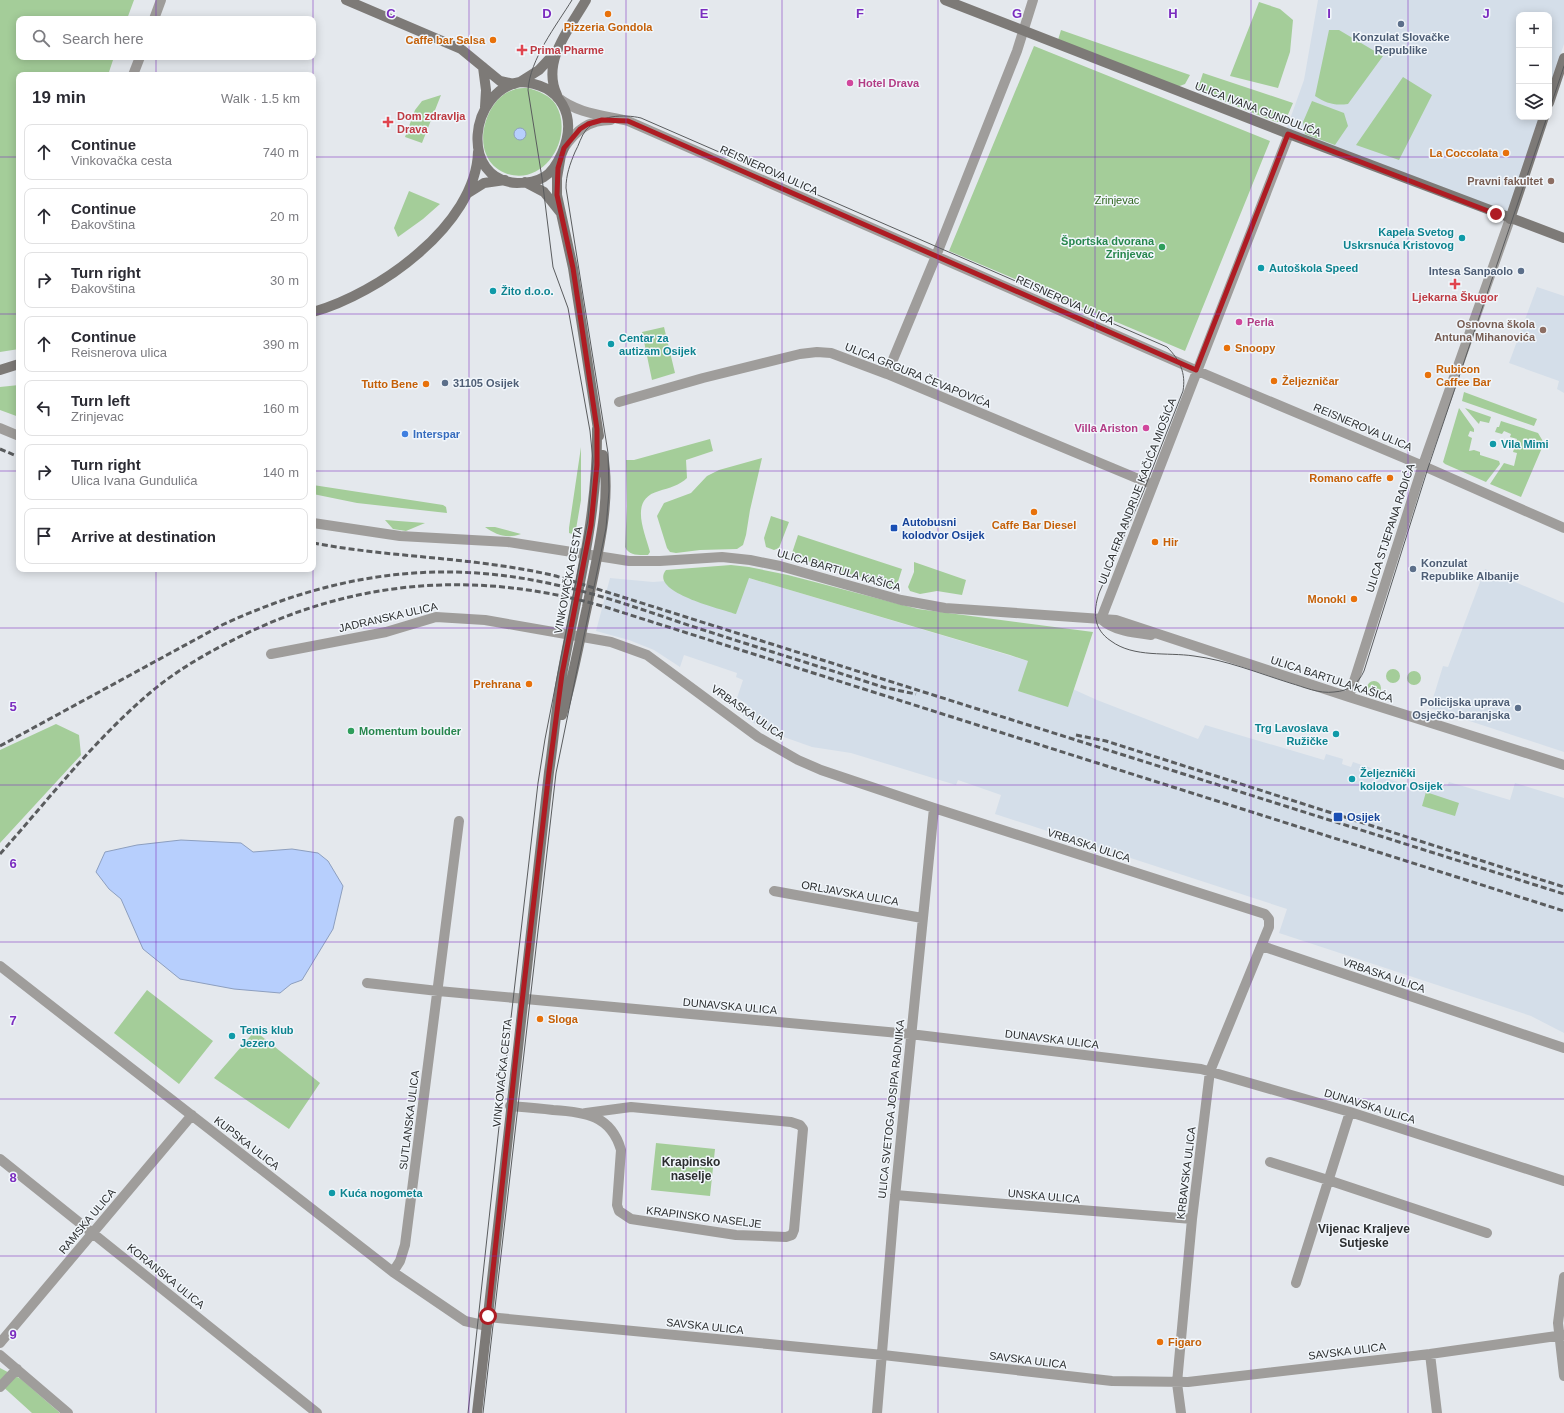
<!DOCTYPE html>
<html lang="en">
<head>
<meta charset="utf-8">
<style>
  :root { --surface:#fff; --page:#f2f2f3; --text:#2b2b33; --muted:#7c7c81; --line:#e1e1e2 }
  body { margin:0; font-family:Arial,sans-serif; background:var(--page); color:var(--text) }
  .controls { position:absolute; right:12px; top:12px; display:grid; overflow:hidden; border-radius:8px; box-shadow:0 2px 10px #0003 }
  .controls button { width:36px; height:36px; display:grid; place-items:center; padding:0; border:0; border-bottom:1px solid var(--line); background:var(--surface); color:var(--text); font:20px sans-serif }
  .stop { position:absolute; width:12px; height:12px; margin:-9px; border:3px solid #ae1c23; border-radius:50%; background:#fff }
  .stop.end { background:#ae1c23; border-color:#fff; box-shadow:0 1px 4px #0008 }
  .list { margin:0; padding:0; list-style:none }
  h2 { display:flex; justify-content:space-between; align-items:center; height:52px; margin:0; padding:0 16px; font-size:17px }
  h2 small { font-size:13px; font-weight:400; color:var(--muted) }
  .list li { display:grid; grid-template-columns:26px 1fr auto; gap:12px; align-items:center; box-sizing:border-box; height:56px; margin:0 8px 8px; padding:0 8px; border:1px solid var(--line); border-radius:8px }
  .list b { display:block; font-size:15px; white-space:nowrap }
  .list p { margin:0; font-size:13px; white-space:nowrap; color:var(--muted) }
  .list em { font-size:13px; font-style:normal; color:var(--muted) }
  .icon { flex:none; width:22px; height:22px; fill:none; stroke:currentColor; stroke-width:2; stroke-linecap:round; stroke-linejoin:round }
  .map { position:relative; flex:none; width:1564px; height:1413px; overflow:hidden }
  .search { position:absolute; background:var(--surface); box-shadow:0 2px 10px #0003; left:16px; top:16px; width:300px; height:44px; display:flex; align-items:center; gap:10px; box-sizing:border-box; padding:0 14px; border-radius:8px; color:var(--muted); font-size:15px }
  .panel { position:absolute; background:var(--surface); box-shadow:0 2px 10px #0003; left:16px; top:72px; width:300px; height:500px; border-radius:8px }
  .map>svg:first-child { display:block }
  .built { fill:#d4dee9 }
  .green { fill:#a4cd99 }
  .water { fill:#b7cffd; stroke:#8d9fbf }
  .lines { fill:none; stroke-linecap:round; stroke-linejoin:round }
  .street { stroke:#9f9d9b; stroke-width:10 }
  .secondary { stroke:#7d7a77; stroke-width:10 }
  .tram { stroke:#5a5c5e; stroke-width:1 }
  .rail { stroke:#5a5c5e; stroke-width:3; stroke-dasharray:6 3; stroke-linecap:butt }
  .route { stroke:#ae1c23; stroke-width:5 }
  .grid { fill:none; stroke:#7b2cbf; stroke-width:1; stroke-opacity:0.55 }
  .food-dot { fill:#e8710a; stroke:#f1f6fb; stroke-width:1.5 }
  .service-dot { fill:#5c6f8a; stroke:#f1f6fb; stroke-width:1.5 }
  .health-dot { fill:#e0444e; stroke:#f1f6fb; stroke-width:1.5 }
  .hotel-dot { fill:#d1479c; stroke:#f1f6fb; stroke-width:1.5 }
  .education-dot { fill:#8d6e63; stroke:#f1f6fb; stroke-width:1.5 }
  .culture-dot { fill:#0f9aa8; stroke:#f1f6fb; stroke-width:1.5 }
  .leisure-dot { fill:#2e9e5b; stroke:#f1f6fb; stroke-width:1.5 }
  .shop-dot { fill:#3f7fe0; stroke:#f1f6fb; stroke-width:1.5 }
  .transit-dot { fill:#1a4fb4; stroke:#f1f6fb; stroke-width:1.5 }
  .labels { text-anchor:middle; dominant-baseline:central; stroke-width:3; stroke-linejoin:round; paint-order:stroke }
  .food-label { font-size:11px; font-weight:bold; fill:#c56008; stroke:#f1f6fb; text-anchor:end }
  .service-label { font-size:11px; font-weight:bold; fill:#4e5e75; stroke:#f1f6fb; text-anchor:end }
  .health-label { font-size:11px; font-weight:bold; fill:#be3a42; stroke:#f1f6fb; text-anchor:start }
  .hotel-label { font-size:11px; font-weight:bold; fill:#b23c85; stroke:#f1f6fb; text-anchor:start }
  .street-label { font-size:11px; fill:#2c2e2f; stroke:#f1f6fb }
  .education-label { font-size:11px; font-weight:bold; fill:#785e54; stroke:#f1f6fb; text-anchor:end }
  .park-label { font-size:11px; fill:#316720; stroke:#f1f6fb }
  .culture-label { font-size:11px; font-weight:bold; fill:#0d838f; stroke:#f1f6fb; text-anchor:start }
  .leisure-label { font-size:11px; font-weight:bold; fill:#27864d; stroke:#f1f6fb; text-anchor:end }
  .shop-label { font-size:11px; font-weight:bold; fill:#366cbe; stroke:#f1f6fb; text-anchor:start }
  .transit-label { font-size:11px; font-weight:bold; fill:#164399; stroke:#f1f6fb; text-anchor:start }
  .neighbourhood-label { font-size:12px; font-weight:bold; fill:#2c2e2f; stroke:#f1f6fb }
  .grid-label { font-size:13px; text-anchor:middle; font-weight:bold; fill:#7b2cbf; stroke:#f1f6fb; stroke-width:3; stroke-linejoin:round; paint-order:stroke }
</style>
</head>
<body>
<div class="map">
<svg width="1564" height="1413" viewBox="0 0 1564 1413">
  <rect width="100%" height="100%" fill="#e4e8ed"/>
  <path class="built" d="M1318,0H1564V44L1549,89V15H1519V117H1540L1505,221L1284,136L1304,80Z
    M1537,287L1564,296V393L1557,389L1559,381L1509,363Z
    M1485,569L1564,603V752L1430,708L1443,666L1448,667Z
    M717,577L749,578L1028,661L1026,668L1097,700L1198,739L1205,725L1324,760L1326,754L1343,759L1342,764L1351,767L1353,762L1371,768L1370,773L1410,786L1412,781L1428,786L1430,781L1447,786L1449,782L1510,800L1515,783L1564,798V1033L1531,1016L1279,933L1287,909L995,814L1001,795L958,780L956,785L851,753L812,747L767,731L743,716L747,704L737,698L743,680L736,677L737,673L684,655L680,667L654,650L629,640L596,631L610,578L653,582Z"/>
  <path class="green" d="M0,0H134L127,19H19V57H114L108,75H19V349L0,352Z
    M1259,2L1280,9L1293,20L1290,52L1278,88L1230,76Z
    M1061,30L1190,75L1185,84L1177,87L1058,40Z
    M1329,30H1339L1383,56L1348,104C1334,106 1326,103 1315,96Z
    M1034,46L1270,141L1185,351L949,251Z
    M1203,73L1293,103L1287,117L1281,122H1276L1201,92L1198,88Z
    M1403,77L1432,95L1399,160L1356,145Z
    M528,88C538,91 550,95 556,105C575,138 543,188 505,173C496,169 490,164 486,154C477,133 490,97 513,90C517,88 523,88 528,88Z
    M441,95L422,143L405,137L415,110L422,101Z
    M1312,101L1344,113L1348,126L1335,145L1305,134L1303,122Z
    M409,191L440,204L423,219L398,237L394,228Z
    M664,327L675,373L652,380L642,332Z
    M19,385V417L0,410V387Z
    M1464,392L1537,419L1534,426L1462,401Z
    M1459,408L1474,429V432L1470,431L1468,436L1472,438L1469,451L1474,450L1480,452V455L1499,461L1500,464L1486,482L1445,464L1443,462Z
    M1465,408L1491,417L1489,423L1480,421L1479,424L1477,422Z
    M1501,421L1538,433L1544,443L1521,497L1490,484L1504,463L1514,466L1517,453L1513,452L1517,439L1510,437L1511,434L1504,431L1502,434L1495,432L1497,427H1499Z
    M710,439L713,451L686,460L687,478C680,485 669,488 659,491C629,499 644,530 650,552L648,555C639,555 629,556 625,547L627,506L626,460H634Z
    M581,447V500L575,535L569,533V528Z
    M762,458L750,510L746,535L743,545L737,549L700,550L676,553L670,552L667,548L657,516L664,503L691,493L707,476L719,470Z
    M313,485L443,505L446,507L447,513L357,503L313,494Z
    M771,516L789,522L779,548L774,550L766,547L764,538Z
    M385,520L425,523L406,531L393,529Z
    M485,527H495L521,534C507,539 496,535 485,527Z
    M798,535L902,569L896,588L791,556Z
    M914,562L966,580L962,595L937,591L920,594L910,591L908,587L914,572Z
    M731,565L749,567L788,575L918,609L1093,632L1068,707L1018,691L1028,661L1010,655L749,578L736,614C722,609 648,592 666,570Z
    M1386 676a7 7 0 1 1 14 0a7 7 0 1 1-14 0Z
    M1407 678a7 7 0 1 1 14 0a7 7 0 1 1-14 0Z
    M1367 688a7 7 0 1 1 14 0a7 7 0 1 1-14 0Z
    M56,724L79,735L81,755L0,843V750Z
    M1426,792L1459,803L1455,816L1422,806Z
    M147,990L213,1041L179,1084L114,1033Z
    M255,1031L320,1083L289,1129L214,1078Z
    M656,1143L715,1149L710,1196L651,1190Z
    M0,1368L21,1379L60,1413H32L0,1384Z"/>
  <path class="water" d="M514 134a6 6 0 1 1 12 0a6 6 0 1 1-12 0Z
    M181,840L241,843L253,852L292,849L318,853L328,861L343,886L333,929L302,980L291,984L280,993L234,989L180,979L143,949L121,899L109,889L96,872L105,852L137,845Z"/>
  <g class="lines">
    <path class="street" d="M154,19L161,0
      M133,75L140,57
      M557,97C578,114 603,115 628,121L1207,375L1428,468L1564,528
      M564,148C576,130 589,120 611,120
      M887,374L936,256L1017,51L1033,0
      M619,402L703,378L800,354L817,352L831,353L887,374L1153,485
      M0,428L19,436
      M313,523L400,536L508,542L629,561H660L722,557L750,560L780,566L901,600L945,608L1116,620L1349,697L1564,765
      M1101,619L1289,134
      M1101,619C1114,631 1134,633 1151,635
      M271,654L386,632L436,617L485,620L611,642L647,655L758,737L798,760L821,770L934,808L1265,914L1269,919V927L1210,1071L1192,1219L1177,1383L1181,1413
      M1349,697L1423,465L1510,219
      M774,891L922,918
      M1262,946L1564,1048
      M0,966L393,1272L465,1321L487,1326
      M367,983L438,991L910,1034L1201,1069L1350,1112L1564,1181
      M510,1106C524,1107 539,1108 553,1110C585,1112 611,1115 621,1150L617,1205L619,1211L631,1219L736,1235L786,1237L792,1235L794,1230L803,1129L800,1125L791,1122L631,1107L586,1113
      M0,1159L317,1413
      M1270,1162L1328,1180L1487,1233
      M895,1195L1192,1219
      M393,1272L400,1261L405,1245L459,821
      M1564,1277L1558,1323L1564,1376
      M1296,1283L1350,1112
      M488,1317L883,1355L1112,1381L1188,1382L1430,1354L1564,1335
      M0,1343L192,1115
      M1430,1354L1437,1413
      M0,1355L68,1413
      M0,1387L17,1369
      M877,1413L894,1207L934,808"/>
    <path class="secondary" d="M346,0L461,49L500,81L514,84
      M945,0L1289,134L1564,238
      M483,67L486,90L485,107
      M520,82C561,84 578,116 562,153C558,162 553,172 544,177C536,182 526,183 517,183C459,180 469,91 520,82Z
      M520,82L539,70L554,54
      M557,95C541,61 570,28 586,0
      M1549,103L1564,58
      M561,155L557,178V195L573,268L599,436
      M525,182L544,192L560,212
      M468,193L484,183L505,180
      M1510,219L1544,117
      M313,312C378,294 476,225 478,152
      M0,370L19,364
      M562,715C573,679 579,643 587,607C596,560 612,503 603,455
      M477,1413L549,772C554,740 556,707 562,675C577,591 598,516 597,429"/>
    <path class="tram" d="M1549,111L1564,66
      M468,1413L507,1053L538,783L545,739L588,520L593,461L590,431L568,308L553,267L542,178L528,90C530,59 556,26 572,0
      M483,1413L556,773L606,528L609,491L608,453L566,188C566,175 570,164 575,152C579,145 581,136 586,130C599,115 624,114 641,118L1167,347C1180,360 1186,373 1183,391L1142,495L1099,593C1093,612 1093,629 1111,641C1134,658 1167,652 1194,656C1226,660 1258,673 1290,683C1304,687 1319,694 1334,692C1349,691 1358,684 1364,671L1428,468L1547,117"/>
    <path class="rail" d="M0,449L19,457
      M313,543C393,558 476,557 556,576L1564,894
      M1076,735L1106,741L1564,887
      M0,746L222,625C334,573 444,557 565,587C608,597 649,612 691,626C756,647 821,667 886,688L916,694
      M0,854C49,799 94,740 151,692C177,670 207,653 237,638C355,579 476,570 602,606L1564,911"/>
  </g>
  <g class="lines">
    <path class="route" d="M488,1316L520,1019L549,772L562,674L591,525L597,465V429L573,268L557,195L558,168L564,148L580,129L588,124L602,120L628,121L1196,370L1288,134L1496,214"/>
  </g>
  <path class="grid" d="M156,0V19M313,0V19M469,0V1413M626,0V1413M782,0V1413M938,0V1413M1095,0V1413M1251,0V1413M1408,0V1413M156,57V75M313,57V75M0,157H19M313,157H1564M0,314H19M313,314H1564M0,471H19M313,471H1564M156,569V1413M313,569V1413M0,628H1564M0,785H1564M0,942H1564M0,1099H1564M0,1256H1564"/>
  <g class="food-dot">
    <circle cx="608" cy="14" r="4"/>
    <circle cx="493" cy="40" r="4"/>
    <circle cx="1506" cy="153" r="4"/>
    <circle cx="1227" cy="348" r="4"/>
    <circle cx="1428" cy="375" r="4"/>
    <circle cx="1274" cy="381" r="4"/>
    <circle cx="426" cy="384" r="4"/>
    <circle cx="1390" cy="478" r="4"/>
    <circle cx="1034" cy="512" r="4"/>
    <circle cx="1155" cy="542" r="4"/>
    <circle cx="1354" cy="599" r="4"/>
    <circle cx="529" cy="684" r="4"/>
    <circle cx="540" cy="1019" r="4"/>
    <circle cx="1160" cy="1342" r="4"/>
  </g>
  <g class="service-dot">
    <circle cx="1401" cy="24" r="4"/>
    <circle cx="1521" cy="271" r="4"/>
    <circle cx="445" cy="383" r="4"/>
    <circle cx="1413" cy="569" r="4"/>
    <circle cx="1518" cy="708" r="4"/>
  </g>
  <g class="health-dot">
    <path d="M520 44h4v4h4v4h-4v4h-4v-4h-4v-4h4z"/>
    <path d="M386 116h4v4h4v4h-4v4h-4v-4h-4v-4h4z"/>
    <path d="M1453 278h4v4h4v4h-4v4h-4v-4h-4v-4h4z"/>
  </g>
  <g class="hotel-dot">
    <circle cx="850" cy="83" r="4"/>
    <circle cx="1239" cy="322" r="4"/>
    <circle cx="1146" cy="428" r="4"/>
  </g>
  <g class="education-dot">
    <circle cx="1551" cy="181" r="4"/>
    <circle cx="1543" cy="330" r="4"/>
  </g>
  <g class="culture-dot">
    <circle cx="1462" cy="238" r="4"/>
    <circle cx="1261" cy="268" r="4"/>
    <circle cx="493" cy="291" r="4"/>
    <circle cx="611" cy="344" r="4"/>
    <circle cx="1493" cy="444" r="4"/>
    <circle cx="1336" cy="734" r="4"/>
    <circle cx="1352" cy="779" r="4"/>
    <circle cx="232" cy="1036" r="4"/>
    <circle cx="332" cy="1193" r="4"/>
  </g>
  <g class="leisure-dot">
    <circle cx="1162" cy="247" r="4"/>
    <circle cx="351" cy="731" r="4"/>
  </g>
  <circle class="shop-dot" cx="405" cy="434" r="4"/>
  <g class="transit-dot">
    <rect x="890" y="524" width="8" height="8" rx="2"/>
    <rect x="1333" y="812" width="10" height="10" rx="2"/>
  </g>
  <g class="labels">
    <g class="food-label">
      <text x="608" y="27" text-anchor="middle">Pizzeria Gondola</text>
      <text x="485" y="40">Caffe bar Salsa</text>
      <text x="1498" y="153">La Coccolata</text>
      <text x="1235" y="348" text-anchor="start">Snoopy</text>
      <text x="1436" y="369" text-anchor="start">Rubicon<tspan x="1436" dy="13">Caffee Bar</tspan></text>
      <text x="1282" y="381" text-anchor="start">Željezničar</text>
      <text x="418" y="384">Tutto Bene</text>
      <text x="1382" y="478">Romano caffe</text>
      <text x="1034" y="525" text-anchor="middle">Caffe Bar Diesel</text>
      <text x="1163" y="542" text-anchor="start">Hir</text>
      <text x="1346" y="599">Monokl</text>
      <text x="521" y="684">Prehrana</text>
      <text x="548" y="1019" text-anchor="start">Sloga</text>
      <text x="1168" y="1342" text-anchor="start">Figaro</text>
    </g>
    <g class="service-label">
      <text x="1401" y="37" text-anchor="middle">Konzulat Slovačke<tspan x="1401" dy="13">Republike</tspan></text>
      <text x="1513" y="271">Intesa Sanpaolo</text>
      <text x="453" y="383" text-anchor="start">31105 Osijek</text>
      <text x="1421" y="563" text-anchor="start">Konzulat<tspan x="1421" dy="13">Republike Albanije</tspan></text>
      <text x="1510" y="702">Policijska uprava<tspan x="1510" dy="13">Osječko-baranjska</tspan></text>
    </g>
    <g class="health-label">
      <text x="530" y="50">Prima Pharme</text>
      <text x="397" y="116">Dom zdravlja<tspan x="397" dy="13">Drava</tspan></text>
      <text x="1455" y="297" text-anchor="middle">Ljekarna Škugor</text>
    </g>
    <g class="hotel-label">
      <text x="858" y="83">Hotel Drava</text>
      <text x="1247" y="322">Perla</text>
      <text x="1138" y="428" text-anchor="end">Villa Ariston</text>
    </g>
    <g class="street-label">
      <text transform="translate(1258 109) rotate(21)">ULICA IVANA GUNDULIĆA</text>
      <text transform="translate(769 170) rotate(24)">REISNEROVA ULICA</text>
      <text transform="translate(1065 300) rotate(24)">REISNEROVA ULICA</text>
      <text transform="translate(918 375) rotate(22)">ULICA GRGURA ČEVAPOVIĆA</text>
      <text transform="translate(1363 427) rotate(23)">REISNEROVA ULICA</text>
      <text transform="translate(1137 491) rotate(-69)">ULICA FRA ANDRIJE KAČIĆA MIOŠIĆA</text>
      <text transform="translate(1390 528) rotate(-72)">ULICA STJEPANA RADIĆA</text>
      <text transform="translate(839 570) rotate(16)">ULICA BARTULA KAŠIĆA</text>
      <text transform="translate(568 580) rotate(-79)">VINKOVAČKA CESTA</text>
      <text transform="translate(388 617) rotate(-13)">JADRANSKA ULICA</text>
      <text transform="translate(1332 679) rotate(18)">ULICA BARTULA KAŠIĆA</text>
      <text transform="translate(748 712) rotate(35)">VRBASKA ULICA</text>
      <text transform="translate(1089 845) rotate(18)">VRBASKA ULICA</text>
      <text transform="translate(850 893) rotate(10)">ORLJAVSKA ULICA</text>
      <text transform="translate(1384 975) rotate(19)">VRBASKA ULICA</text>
      <text transform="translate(730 1006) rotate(5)">DUNAVSKA ULICA</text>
      <text transform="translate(1052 1039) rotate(7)">DUNAVSKA ULICA</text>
      <text transform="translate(502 1073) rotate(-84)">VINKOVAČKA CESTA</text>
      <text transform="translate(1370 1106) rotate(17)">DUNAVSKA ULICA</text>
      <text transform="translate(891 1109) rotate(-84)">ULICA SVETOGA JOSIPA RADNIKA</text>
      <text transform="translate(409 1120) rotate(-83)">SUTLANSKA ULICA</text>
      <text transform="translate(247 1143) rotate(38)">KUPSKA ULICA</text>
      <text transform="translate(1186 1173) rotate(-83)">KRBAVSKA ULICA</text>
      <text transform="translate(1044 1196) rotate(5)">UNSKA ULICA</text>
      <text transform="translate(704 1217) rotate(7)">KRAPINSKO NASELJE</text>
      <text transform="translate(87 1221) rotate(-50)">RAMSKA ULICA</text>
      <text transform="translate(166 1276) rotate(39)">KORANSKA ULICA</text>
      <text transform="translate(705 1326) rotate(6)">SAVSKA ULICA</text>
      <text transform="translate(1347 1351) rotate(-7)">SAVSKA ULICA</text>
      <text transform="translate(1028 1360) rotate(7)">SAVSKA ULICA</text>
    </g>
    <g class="education-label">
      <text x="1543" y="181">Pravni fakultet</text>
      <text x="1535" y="324">Osnovna škola<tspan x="1535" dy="13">Antuna Mihanovića</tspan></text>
    </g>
    <g class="park-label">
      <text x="1117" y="200">Zrinjevac</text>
    </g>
    <g class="culture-label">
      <text x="1454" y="232" text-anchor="end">Kapela Svetog<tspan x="1454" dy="13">Uskrsnuća Kristovog</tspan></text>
      <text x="1269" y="268">Autoškola Speed</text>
      <text x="501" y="291">Žito d.o.o.</text>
      <text x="619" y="338">Centar za<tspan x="619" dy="13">autizam Osijek</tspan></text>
      <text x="1501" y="444">Vila Mimi</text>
      <text x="1328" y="728" text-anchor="end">Trg Lavoslava<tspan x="1328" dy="13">Ružičke</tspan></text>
      <text x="1360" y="773">Željeznički<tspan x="1360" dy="13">kolodvor Osijek</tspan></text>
      <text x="240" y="1030">Tenis klub<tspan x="240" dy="13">Jezero</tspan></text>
      <text x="340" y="1193">Kuća nogometa</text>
    </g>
    <g class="leisure-label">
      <text x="1154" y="241">Športska dvorana<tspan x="1154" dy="13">Zrinjevac</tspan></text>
      <text x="359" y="731" text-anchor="start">Momentum boulder</text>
    </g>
    <g class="shop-label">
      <text x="413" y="434">Interspar</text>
    </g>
    <g class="transit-label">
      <text x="902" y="522">Autobusni<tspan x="902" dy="13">kolodvor Osijek</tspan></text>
      <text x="1347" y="817">Osijek</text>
    </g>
    <g class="neighbourhood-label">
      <text x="691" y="1162">Krapinsko<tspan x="691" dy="14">naselje</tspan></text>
      <text x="1364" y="1229">Vijenac Kraljeve<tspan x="1364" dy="14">Sutjeske</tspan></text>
    </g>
  </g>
  <g class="grid-label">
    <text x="391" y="18">C</text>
    <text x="547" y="18">D</text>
    <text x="704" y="18">E</text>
    <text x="860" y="18">F</text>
    <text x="1017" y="18">G</text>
    <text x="1173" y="18">H</text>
    <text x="1329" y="18">I</text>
    <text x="1486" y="18">J</text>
    <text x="13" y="711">5</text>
    <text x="13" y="868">6</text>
    <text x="13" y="1025">7</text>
    <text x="13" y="1182">8</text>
    <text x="13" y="1339">9</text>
  </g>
</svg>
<div class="controls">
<button>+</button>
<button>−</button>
<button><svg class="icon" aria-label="layers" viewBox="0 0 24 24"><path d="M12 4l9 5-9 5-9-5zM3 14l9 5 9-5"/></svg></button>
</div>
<div class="stop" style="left:488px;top:1316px"></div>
<div class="stop end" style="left:1496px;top:214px"></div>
<div class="search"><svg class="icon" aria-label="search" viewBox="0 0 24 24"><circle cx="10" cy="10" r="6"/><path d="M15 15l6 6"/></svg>Search here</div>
<section class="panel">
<h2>19 min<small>Walk · 1.5 km</small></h2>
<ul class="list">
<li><svg class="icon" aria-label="ahead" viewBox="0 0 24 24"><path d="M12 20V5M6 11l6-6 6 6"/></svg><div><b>Continue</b><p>Vinkovačka cesta</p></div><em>740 m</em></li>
<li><svg class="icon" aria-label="ahead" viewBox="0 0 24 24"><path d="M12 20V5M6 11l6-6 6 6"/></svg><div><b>Continue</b><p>Đakovština</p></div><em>20 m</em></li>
<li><svg class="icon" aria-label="right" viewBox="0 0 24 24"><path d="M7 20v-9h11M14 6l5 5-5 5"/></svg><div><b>Turn right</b><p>Đakovština</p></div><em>30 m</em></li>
<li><svg class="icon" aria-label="ahead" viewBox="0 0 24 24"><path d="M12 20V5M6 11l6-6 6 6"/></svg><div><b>Continue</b><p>Reisnerova ulica</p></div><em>390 m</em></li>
<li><svg class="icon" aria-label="left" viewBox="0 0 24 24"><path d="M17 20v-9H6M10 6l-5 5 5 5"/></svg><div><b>Turn left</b><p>Zrinjevac</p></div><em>160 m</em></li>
<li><svg class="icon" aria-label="right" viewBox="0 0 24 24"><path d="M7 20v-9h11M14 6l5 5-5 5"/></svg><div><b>Turn right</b><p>Ulica Ivana Gundulića</p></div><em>140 m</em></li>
<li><svg class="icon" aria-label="arrive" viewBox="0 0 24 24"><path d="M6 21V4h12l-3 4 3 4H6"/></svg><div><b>Arrive at destination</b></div></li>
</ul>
</section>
</div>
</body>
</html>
